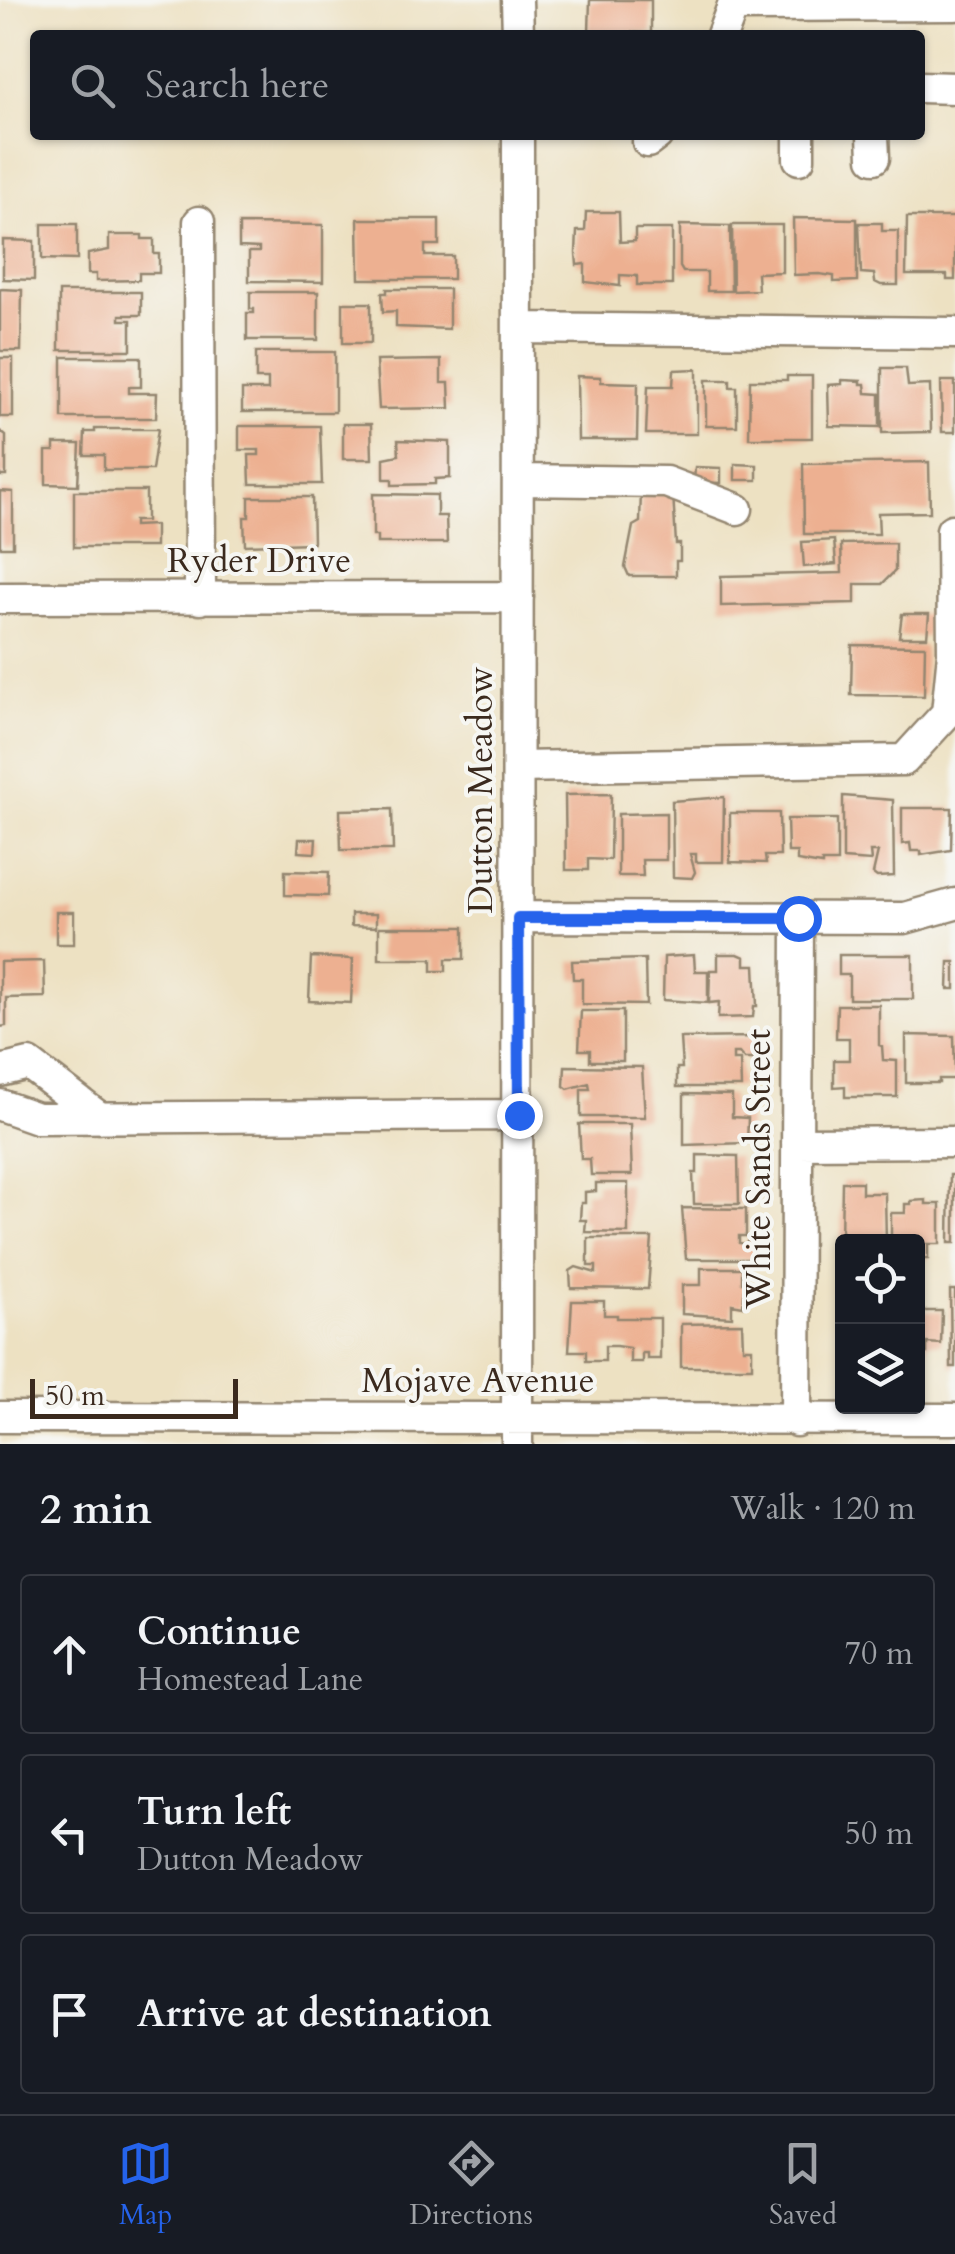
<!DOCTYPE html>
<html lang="en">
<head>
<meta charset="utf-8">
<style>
  :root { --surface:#171b24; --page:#20242c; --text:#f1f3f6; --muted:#9ea1a6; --line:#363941; --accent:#2563eb }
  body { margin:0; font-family:Cardo,serif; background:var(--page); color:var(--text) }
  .controls { position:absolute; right:30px; bottom:30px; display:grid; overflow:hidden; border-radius:10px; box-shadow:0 2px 8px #0004 }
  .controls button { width:90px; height:90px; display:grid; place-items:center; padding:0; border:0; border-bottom:2px solid var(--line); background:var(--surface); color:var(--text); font:50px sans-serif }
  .scale { position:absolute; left:30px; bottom:25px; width:208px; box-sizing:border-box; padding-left:10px; border:5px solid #3b2a1e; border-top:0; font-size:28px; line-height:35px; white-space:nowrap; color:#3b2a1e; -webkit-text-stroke:8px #f6f6f2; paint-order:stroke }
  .stop { position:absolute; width:30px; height:30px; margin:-22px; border:8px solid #2563eb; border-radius:50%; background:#fff }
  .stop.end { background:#2563eb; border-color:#fff; box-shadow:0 2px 10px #0008 }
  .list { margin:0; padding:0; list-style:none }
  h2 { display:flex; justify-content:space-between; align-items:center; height:130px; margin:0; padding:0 40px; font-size:42px }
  h2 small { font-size:32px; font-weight:400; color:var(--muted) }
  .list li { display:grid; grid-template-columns:65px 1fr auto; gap:30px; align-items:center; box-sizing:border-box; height:160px; margin:0 20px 20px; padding:0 20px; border:2px solid var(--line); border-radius:10px }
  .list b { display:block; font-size:38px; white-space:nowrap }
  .list p { margin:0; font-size:32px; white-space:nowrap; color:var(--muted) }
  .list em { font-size:32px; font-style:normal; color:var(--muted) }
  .icon { flex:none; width:55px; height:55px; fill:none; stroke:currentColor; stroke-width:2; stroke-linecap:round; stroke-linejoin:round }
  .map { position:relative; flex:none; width:955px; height:1444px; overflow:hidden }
  .search { position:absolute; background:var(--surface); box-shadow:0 2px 8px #0004; left:30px; right:30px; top:30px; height:110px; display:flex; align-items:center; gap:25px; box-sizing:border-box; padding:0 35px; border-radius:10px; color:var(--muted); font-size:38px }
  .sheet { height:670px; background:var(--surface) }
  nav { display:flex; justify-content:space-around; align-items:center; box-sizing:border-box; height:140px; border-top:2px solid var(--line); background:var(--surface); font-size:28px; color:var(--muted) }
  nav a { display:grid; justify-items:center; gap:5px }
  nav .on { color:var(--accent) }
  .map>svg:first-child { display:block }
  .building { fill:#edb091 }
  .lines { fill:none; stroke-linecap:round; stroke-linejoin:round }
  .minor-casing { stroke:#948670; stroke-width:35 }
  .minor { stroke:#fff; stroke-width:30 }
  .route { stroke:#2563eb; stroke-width:12 }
  .labels { text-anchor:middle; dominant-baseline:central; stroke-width:8; stroke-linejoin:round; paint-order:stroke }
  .street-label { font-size:35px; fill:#3b2a1e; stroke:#f6f6f2 }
</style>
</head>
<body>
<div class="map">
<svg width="955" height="1444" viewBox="0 0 955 1444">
  <rect width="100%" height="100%" fill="#f6f6f2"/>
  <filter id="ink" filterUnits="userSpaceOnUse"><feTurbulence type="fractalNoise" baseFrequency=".01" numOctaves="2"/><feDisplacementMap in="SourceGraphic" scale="20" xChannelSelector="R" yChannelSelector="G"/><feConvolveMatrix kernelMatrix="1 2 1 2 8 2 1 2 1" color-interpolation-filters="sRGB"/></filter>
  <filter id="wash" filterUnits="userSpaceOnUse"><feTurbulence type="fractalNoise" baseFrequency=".0048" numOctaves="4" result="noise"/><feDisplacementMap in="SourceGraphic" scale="40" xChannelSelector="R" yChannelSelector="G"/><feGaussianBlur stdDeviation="2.25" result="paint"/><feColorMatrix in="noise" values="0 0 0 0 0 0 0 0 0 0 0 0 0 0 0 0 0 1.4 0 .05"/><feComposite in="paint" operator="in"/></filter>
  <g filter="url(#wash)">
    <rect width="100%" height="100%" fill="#ede1c2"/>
    <g id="blocks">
      <path class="building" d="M590,0H651V33L589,32Z
        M586,212H619L620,242L635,241V229H672V285H637V276L620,275V286L585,282V264L577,265L576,253L577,231H585Z
        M907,217H955V280H947V275H906Z
        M793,218L857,219V281L834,282V276L819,274L794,275Z
        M358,219H439V245H425V256H453V279H359Z
        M859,223H882V231H898V285H881L875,282L874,274L861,273Z
        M42,224H77V260L42,259Z
        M239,224L323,225V282L249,281V252H259V248L239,247Z
        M680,225L730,226L731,291H707V272H683L680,267Z
        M732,225H782V272L757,273L758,290L733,291Z
        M109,235H142V239H154V254H159V273H139V280L96,281V274H88V254L109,250Z
        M3,240L34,241V280L3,279Z
        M0,289L22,290L21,351H0Z
        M387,289H449V329L396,327V311L383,312L382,293H387Z
        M59,292H141V315H120V320H131V350H59Z
        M250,292H318V340H247V313H254V309H250Z
        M343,303H371V343H343Z
        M256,352H335V412H242V390H268V379H256Z
        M62,357H141V387H129V393H157L156,418H62Z
        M0,358H13V417H0Z
        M441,360V383H449L450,408L379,409L376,361Z
        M882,368H906L908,386L930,385L931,432L882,433Z
        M697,369V434H646L648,386H673L674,370Z
        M577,376L601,377V382L638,383L637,440H578Z
        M787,376H812V438H749L750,380H787Z
        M706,380H730V387H737V426H706Z
        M842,380L861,381V384H865L866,393L880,394V427L829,426L828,385L842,384Z
        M941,381H955V432H942Z
        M343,424H371L372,459H343Z
        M239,426H320L322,484H250L249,455H259V450H239Z
        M95,429H158L152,470H104V455H84L85,432H95Z
        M0,431L6,436V476H0Z
        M398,440L450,442V478L435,479V484L392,485V479H384V458L399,455Z
        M54,444H80L78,485L46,484V451H54Z
        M929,462L930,512L878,513L879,534H804L803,464Z
        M735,464L757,465V480H735Z
        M695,467L721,468V483L694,482Z
        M0,491L13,492V547H0Z
        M74,491H146V521H134V526L155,525V547H74Z
        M641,492L673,493L676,544H680V561H676V576H629L625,567L633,526L640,522Z
        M373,494L437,495V516H446L447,543H377V536H373Z
        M249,497H312L313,543L245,545L244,517H249Z
        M834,540L836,564L804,567L802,542Z
        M895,543V571L882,584H855V603L721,606V576L842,573L841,544Z
        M902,614H929L927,637H899Z
        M852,645L925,646L924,696L851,695Z
        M611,794L610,860L588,859V870H566L565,795Z
        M843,796L893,800L894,876L877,877L873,874L878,852H870L871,861L843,859Z
        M724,797L723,862H696V854H690L695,872L692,878L673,877L672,801Z
        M902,808H952L951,850L921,855V851H911L910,843L902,844Z
        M392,809L393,850H341L340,810Z
        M666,813V860H642L643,876H618V814Z
        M730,813H779L780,856H765L766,863L730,862Z
        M787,819H837V862H822V865L797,861V852H788Z
        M299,839H316L315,853L298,852Z
        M285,871L329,872L328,896L285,895Z
        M56,912H74V944H56Z
        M351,914H376V927L351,926Z
        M379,927H464V959H446V971H432V959H379Z
        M718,954H738L745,957V965H755L757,1006H754L753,1017L718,1018L719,1002L709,1003L710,970H718Z
        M694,955L695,971H708V1003L663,1000L664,957Z
        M839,955H913V999H849V975H839Z
        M311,957L353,959L351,1003L309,1001Z
        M645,959L646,1005L582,1004V979H573L572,961Z
        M44,961L45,997L6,998V1026L0,1027V962Z
        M949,962H955V989H948Z
        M837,1005H879V1045L882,1046L883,1060L897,1061V1097H845V1086L834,1087V1060H849V1038H836Z
        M581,1011H623V1061H590V1050H579Z
        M906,1035L954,1036L955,1079H939V1083H906Z
        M756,1037L757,1055L753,1059H744L739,1053H733V1060H740L741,1087H677V1068H682L680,1038Z
        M565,1066L642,1067L645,1117H581V1089H590L589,1083L568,1089L564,1086Z
        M684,1094L732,1095V1117L748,1118L747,1143L684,1145Z
        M579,1124H630L632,1175H591L590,1159H581Z
        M697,1155L738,1156L739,1204H694L693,1173H697Z
        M950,1175H955V1243H949Z
        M842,1182H862V1193H885L886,1242H841Z
        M596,1183H628V1233L585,1232L586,1220H580L581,1203H585V1192L596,1191Z
        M926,1200V1204H940V1244H928V1259H918V1242H891V1213H905V1204H911V1201Z
        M682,1208L746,1209V1236H739V1243L746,1244L749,1238L759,1236L762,1239L763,1259H686Z
        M588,1238H652L648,1289L571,1288L570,1271L576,1267L596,1273V1266H588Z
        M701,1268H742V1282H745L743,1306L732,1304V1317L682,1314V1285H701Z
        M950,1290H955V1367H951Z
        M572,1301H604V1315H617V1318H660V1359H647V1353H642V1362H630V1348L616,1346H605V1361H586V1351H569Z
        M918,1311H942L941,1344L927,1343V1353H921L922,1357H918Z
        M742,1323L743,1348H752V1367H681V1324Z"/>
    </g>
  </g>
  <g filter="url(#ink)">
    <use href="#blocks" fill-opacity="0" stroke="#948670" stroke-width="2.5"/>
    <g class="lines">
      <g class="minor-casing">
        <path id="minor" d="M517,0L518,35
          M722,35L733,6L955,5
          M920,87L955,88
          M799,135V159
          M873,135L874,158
          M648,142L657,135
          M199,222L200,599
          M518,328L955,333
          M518,480L666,482L737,509
          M0,598L518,597
          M518,767L904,760L947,713L953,653L952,530
          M518,917L905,918L955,904
          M0,1071L29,1064L100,1118
          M0,1105L37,1118L519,1115
          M797,1143L955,1142
          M0,1417L955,1419
          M796,1421L798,918
          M517,1444L518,135"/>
      </g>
      <use href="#minor" class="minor"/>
    </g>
  </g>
  <g class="lines" filter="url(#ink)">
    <path class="route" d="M519,1115L518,918H798"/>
  </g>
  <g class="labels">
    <g class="street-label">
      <text x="259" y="561">Ryder Drive</text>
      <text transform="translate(481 790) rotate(-90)">Dutton Meadow</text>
      <text transform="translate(759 1169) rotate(-90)">White Sands Street</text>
      <text x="478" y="1381">Mojave Avenue</text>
    </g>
  </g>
</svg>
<div class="controls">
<button><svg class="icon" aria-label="locate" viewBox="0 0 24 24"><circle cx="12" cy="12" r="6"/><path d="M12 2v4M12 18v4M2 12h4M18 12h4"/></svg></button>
<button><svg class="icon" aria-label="layers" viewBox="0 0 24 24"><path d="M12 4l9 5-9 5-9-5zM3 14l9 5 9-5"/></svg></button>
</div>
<div class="scale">50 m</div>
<div class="stop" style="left:798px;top:918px"></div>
<div class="stop end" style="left:519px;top:1115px"></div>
<div class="search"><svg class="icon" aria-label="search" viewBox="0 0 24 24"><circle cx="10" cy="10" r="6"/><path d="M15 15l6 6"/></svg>Search here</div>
</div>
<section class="sheet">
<h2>2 min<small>Walk · 120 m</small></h2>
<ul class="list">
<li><svg class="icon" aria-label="ahead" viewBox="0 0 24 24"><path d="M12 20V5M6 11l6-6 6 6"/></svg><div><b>Continue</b><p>Homestead Lane</p></div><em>70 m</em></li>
<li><svg class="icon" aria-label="left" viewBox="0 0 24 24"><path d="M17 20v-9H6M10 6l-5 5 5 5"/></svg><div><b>Turn left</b><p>Dutton Meadow</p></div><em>50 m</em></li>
<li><svg class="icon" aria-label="arrive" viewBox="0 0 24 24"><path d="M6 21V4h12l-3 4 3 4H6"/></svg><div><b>Arrive at destination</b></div></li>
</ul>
</section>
<nav>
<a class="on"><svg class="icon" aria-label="map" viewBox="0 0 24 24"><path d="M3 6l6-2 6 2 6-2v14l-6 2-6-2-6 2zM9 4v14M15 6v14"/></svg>Map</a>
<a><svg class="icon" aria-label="directions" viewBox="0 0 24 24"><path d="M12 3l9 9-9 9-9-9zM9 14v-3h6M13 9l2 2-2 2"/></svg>Directions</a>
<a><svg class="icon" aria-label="saved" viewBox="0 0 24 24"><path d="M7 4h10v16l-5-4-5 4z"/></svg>Saved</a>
</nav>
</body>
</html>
